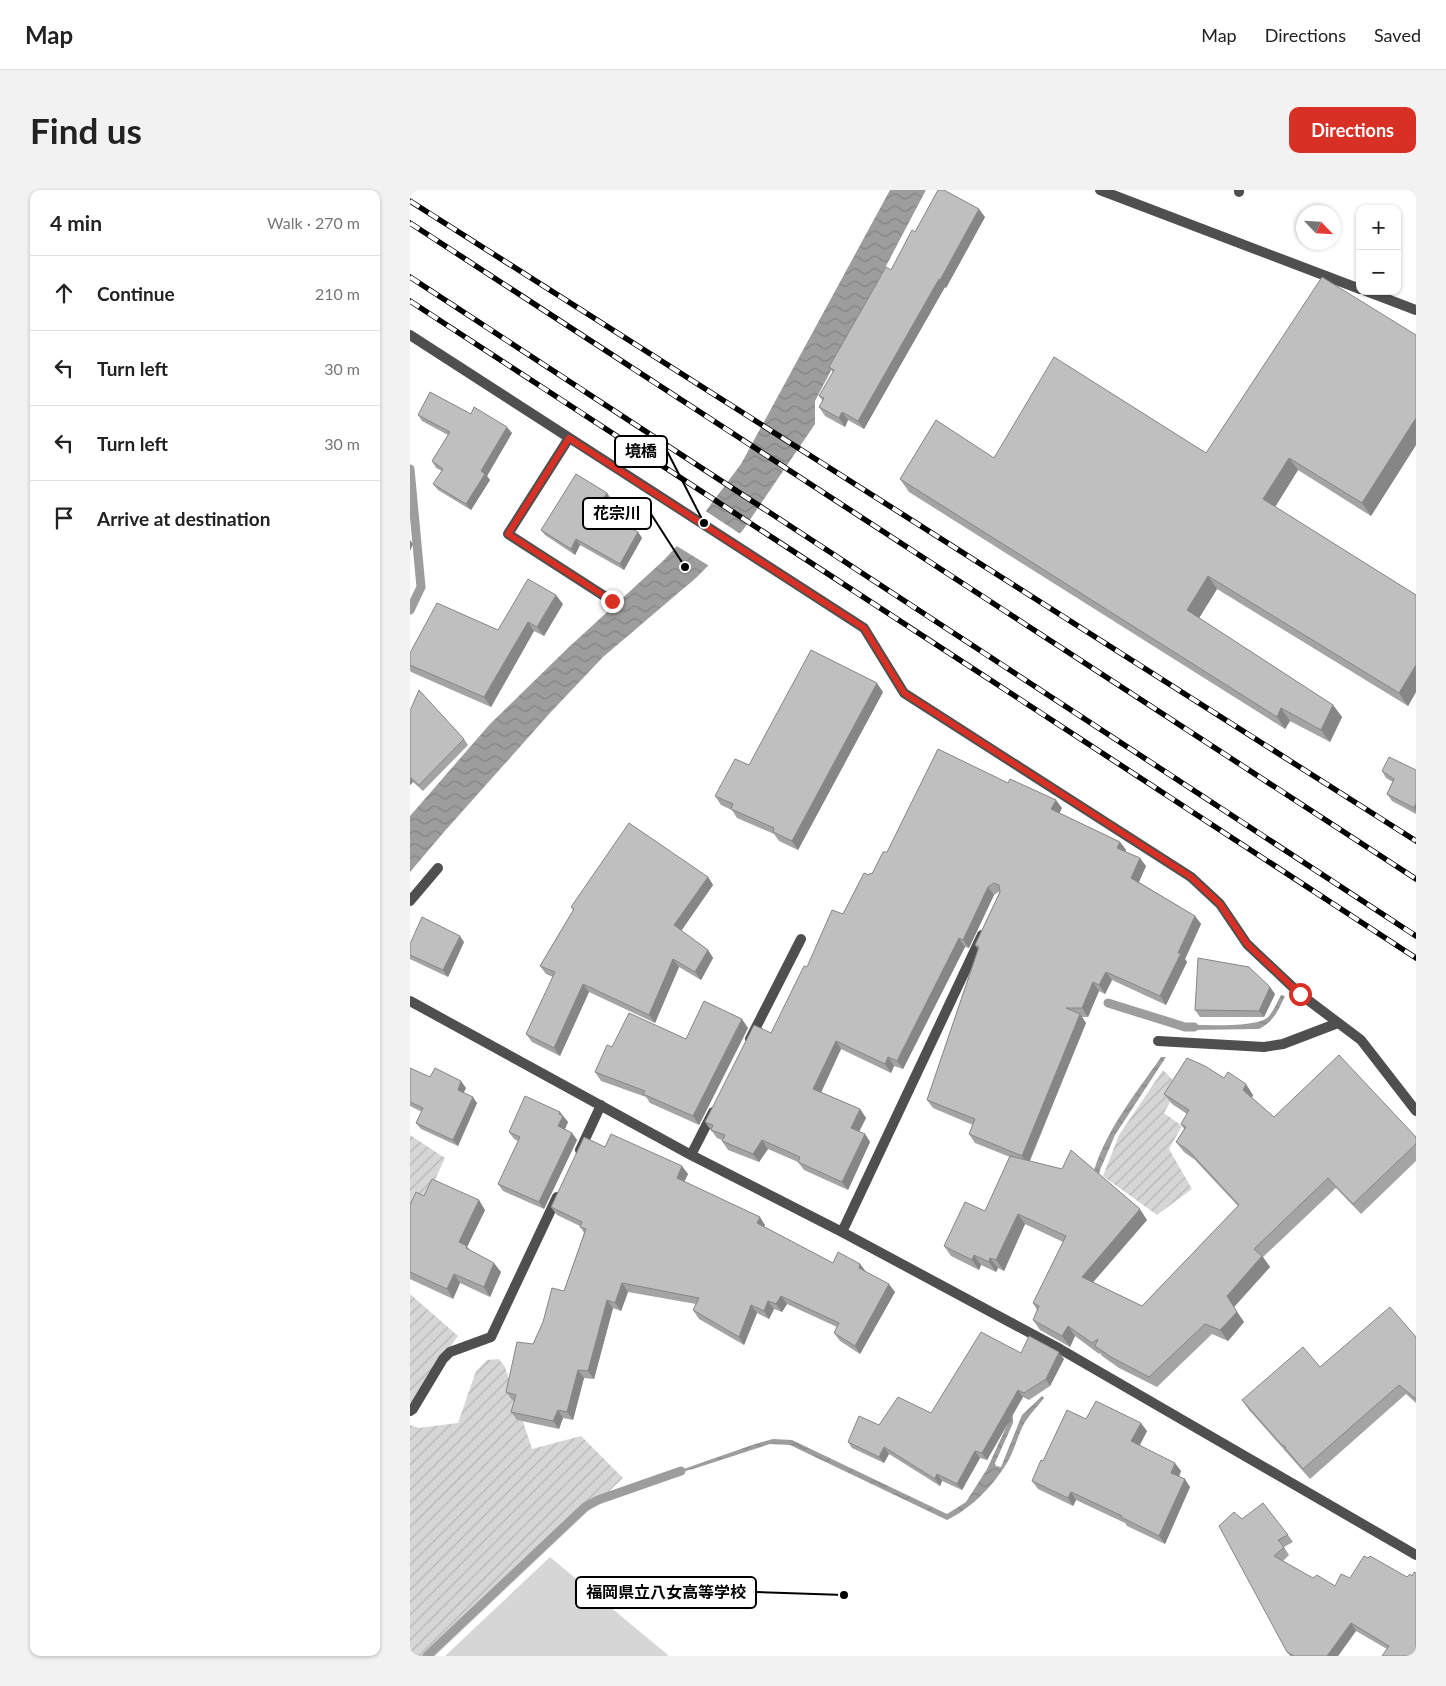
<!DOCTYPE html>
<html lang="en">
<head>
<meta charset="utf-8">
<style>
  :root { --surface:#fff; --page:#f2f2f2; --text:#222; --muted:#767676; --line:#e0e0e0; --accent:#d93025 }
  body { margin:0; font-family:Lato,"Noto Sans JP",sans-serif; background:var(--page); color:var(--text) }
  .controls { position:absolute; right:15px; top:15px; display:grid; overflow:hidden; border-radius:10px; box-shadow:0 1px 4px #0004 }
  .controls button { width:45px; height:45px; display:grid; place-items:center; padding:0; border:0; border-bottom:1px solid var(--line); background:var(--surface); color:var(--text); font:25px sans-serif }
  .compass { position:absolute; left:886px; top:15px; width:45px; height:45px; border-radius:50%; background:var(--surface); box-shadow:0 1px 4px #0004; rotate:115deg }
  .stop { position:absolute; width:15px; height:15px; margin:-11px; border:4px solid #d93025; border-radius:50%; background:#fff }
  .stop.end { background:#d93025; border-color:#fff; box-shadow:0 1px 5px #0008 }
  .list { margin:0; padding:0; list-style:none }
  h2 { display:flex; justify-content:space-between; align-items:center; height:65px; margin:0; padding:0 20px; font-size:21px }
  h2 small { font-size:16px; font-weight:400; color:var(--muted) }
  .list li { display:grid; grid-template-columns:32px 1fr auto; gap:15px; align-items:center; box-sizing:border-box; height:75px; padding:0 20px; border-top:1px solid var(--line) }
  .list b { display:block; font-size:19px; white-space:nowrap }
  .list em { font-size:16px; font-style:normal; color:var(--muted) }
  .icon { flex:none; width:28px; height:28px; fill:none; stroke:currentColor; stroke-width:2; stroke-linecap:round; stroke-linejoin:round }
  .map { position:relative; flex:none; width:1006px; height:1466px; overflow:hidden; border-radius:10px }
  header { display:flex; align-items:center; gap:30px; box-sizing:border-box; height:70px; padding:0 25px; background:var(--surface); border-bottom:1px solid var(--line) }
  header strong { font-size:24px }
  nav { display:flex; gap:28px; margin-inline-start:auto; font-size:18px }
  .intro { display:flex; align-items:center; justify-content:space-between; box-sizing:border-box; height:120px; padding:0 30px }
  h1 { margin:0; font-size:35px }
  .button { padding:12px 22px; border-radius:10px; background:var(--accent); color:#fff; font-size:18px; font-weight:700 }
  main { display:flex; gap:30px; padding:0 30px }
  aside { flex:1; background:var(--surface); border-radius:10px; box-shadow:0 1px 4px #0004 }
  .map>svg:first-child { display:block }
  .park { fill:#d6d6d6 }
  .garden { fill:url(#garden-furrows) }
  .water { fill:url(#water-waves) }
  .pier { fill:#fff }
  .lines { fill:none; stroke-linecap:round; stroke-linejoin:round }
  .stream { stroke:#9d9d9d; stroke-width:9 }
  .lane { stroke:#4f4f4f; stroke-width:10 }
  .street { stroke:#4f4f4f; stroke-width:10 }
  .rail-casing { stroke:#000; stroke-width:5.5 }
  .rail { stroke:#fff; stroke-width:4; stroke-dasharray:11; stroke-linecap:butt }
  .wall { fill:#a4a4a4 }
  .shaded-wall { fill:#868686 }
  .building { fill:#bfbfbf; stroke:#868686 }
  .route { stroke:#d93025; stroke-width:6 }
  .leader { fill:none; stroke:#000; stroke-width:2 }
  .callout-dot { fill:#000; stroke:#fff; stroke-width:2 }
  .callout { fill:#fff; stroke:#000; stroke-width:2 }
  .callout-label { font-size:16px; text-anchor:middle; font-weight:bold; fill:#000 }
</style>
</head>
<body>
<header>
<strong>Map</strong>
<nav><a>Map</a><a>Directions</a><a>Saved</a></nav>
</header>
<div class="intro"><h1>Find us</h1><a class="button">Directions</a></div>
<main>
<aside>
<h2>4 min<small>Walk · 270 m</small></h2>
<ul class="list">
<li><svg class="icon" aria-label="ahead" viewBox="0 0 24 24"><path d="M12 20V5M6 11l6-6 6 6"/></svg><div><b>Continue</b></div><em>210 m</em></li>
<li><svg class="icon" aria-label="left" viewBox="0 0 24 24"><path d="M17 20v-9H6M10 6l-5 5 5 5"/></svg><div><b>Turn left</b></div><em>30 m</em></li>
<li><svg class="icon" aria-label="left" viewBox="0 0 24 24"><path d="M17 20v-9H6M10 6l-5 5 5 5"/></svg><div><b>Turn left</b></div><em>30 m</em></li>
<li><svg class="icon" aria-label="arrive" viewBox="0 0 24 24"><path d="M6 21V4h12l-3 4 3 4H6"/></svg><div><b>Arrive at destination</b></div></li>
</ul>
</aside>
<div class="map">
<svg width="1006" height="1466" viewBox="0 0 1006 1466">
  <defs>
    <pattern id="garden-furrows" width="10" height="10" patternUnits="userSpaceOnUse" patternTransform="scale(1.25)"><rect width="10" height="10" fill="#d6d6d6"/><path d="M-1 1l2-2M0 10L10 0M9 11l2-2" fill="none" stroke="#b6b6b6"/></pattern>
    <pattern id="water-waves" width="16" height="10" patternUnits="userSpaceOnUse" patternTransform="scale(1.25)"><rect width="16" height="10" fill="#9d9d9d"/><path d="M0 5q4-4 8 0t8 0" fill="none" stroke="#858585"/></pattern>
  </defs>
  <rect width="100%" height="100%" fill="#fff"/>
  <path class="park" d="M140,1367L258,1465L257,1466H35Z"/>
  <path class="garden" d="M753,880L769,896L754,923L772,936L759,959L782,999L747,1025L693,986L709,945Z
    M0,945L35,968L0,1044Z
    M0,1104L48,1146L0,1213Z
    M89,1169L95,1177L122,1259L171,1246L213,1288L25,1466H0V1235L9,1238L48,1233L66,1181L77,1170Z"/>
  <path class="water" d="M480,0H516L405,211V234L333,340L287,387L193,467L140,523L34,642L0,682V626L80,534L159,457L254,370L284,337L331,274Z
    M871,805L875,806C868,821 864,831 849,839L780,840L776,839L771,834C789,835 844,838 857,828C863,823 867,812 871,805Z
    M751,867H756L705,945L690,980L688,989L682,988C693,943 725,905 751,867Z
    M601,1176L603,1233L585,1273L586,1276L591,1277L612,1225L632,1206L634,1208C628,1216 620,1224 615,1232C608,1244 605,1259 598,1271C584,1295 562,1318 537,1330L380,1255L360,1254L283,1279L248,1288L345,1254L363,1249L382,1250L537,1324L556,1312L577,1279L598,1233L595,1177Z"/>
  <path class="pier" d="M294,320L332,345L301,377L265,355Z"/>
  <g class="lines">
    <path class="stream" d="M0,279L11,397L0,420
      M698,813L775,837H784
      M17,1466L175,1317L188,1310L271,1281"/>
    <path class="lane" d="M690,0L950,99
      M829,2V0
      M956,101L1006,120"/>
    <path class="street" d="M0,145L454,438L494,503L781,687L810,714L837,754L890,804L951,850L1006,921
      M159,248L98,344L202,411
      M0,711L28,678
      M0,811L281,965L432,1042L650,1159L1006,1365
      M340,849L391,749
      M748,851L854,857L873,854L928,833
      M170,960L191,915
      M281,965L303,922
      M432,1042L572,745
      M0,1221L3,1219L33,1169L40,1162L81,1147L147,1007"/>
    <g class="rail-casing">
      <path id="rail" d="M0,11L1006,651
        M0,33L1006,689
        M0,87L1006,746
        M0,111L1006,768"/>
    </g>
    <use href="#rail" class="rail"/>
  </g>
  <path class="wall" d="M575,27L536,98L535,97L454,239L438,230L435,237L415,226L409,217L413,211L409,206L423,182L419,177L505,42Z
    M1006,145V255L961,326L888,280L865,317L1006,405V502L998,516L807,399L789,428L923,515L932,527L920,552L880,531L875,539L499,302L490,289L584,268L796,263Z
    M61,224L102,243L77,286L80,290L61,320L28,300L23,294L32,281L26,278L22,271L38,245L12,231L8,225Z
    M197,303L201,309L193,323L228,342L232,348L214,380L170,355L165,365L135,345L131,340Z
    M153,414L134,446L124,441L81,517L1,482L0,480V463L88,440Z
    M473,502L388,660L369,651L364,644L327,628L322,620L311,615L305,606L339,575Z
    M0,521L54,549L58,555L13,601L3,592L0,595Z
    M1006,580V624L982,611L977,604L983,592L976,588L972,581Z
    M598,593L652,618L649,623L710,652L716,660V662L736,676L729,692L785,726L791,734L775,769L777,772L756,815L702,790L695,804L689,801L678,827H672L676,833L620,971L737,1030L683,1092L732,1116L828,1016L785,970L774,962L766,952L774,939L771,934L777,924L762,914L754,904L814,888L843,905L842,908L864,927L1006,947V971L951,1024L926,998L853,1067L860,1077L824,1117L834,1132L818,1151L802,1144L747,1197L709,1178L692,1166L690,1163L689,1164L665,1146L660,1157L630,1140L623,1130L627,1120L623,1113L653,1052L615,1034L594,1081L588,1078L586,1082L571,1075L569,1080L541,1066L534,1056L575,1021L600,967L565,953L559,944L563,935L523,918L517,910L568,759L565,755L590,701L584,705L559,758L555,757L493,879L484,876L481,883L431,859L411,902L450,919L456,928L449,941L455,944L460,952L438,1000L394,980L388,972L358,959L349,972L318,960L312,951V950L307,948L295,932L361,843L397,777L459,685L462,684L477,662Z
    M298,687L303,695L271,741L298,760L303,768L291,790L269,777L245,833L179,802L150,866L122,852L116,844L143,787L136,784L130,776L163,720L161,717Z
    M54,752L38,787L0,769V754Z
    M865,804L854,827H790L785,820Z
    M338,838L289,935L240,913L236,907L191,891L185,882L202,857L276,849Z
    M0,878L20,887L56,898L53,903L67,913L48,956L11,939L6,933L12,922L0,916Z
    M152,925L158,932L155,939L162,943L167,950L134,1019L93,1001L88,994L108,951L104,949L99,942Z
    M195,957L278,984L274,992L355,1035L354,1037L423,1073L450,1074L456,1082L485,1102L450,1164L430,1151L424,1143L427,1137L377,1114L372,1122L364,1119L359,1129L347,1123L334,1155L289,1129L283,1120L286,1114L218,1102L211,1121L203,1118L184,1189L174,1188L163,1230L153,1228L149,1239L107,1230L101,1222L105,1211L102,1210L96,1202L123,1154L154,1101L174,1043L170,1036L147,1025L141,1017Z
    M14,1006L75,1020L57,1057L60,1060L91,1082L80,1107L50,1093L43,1109L0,1089V1015Z
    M1006,1147V1213L996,1204L900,1289L839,1220L832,1210L910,1177Z
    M611,1163L654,1169L640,1196L619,1210L613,1207L577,1270L570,1268L552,1300L532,1291L530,1296L479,1264L474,1273L442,1258L438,1252L469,1235L521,1223Z
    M676,1229L737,1241L730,1255L771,1281L769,1287L780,1297L755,1354L717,1336L715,1333L666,1310L663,1316L628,1299L622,1291L633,1271Z
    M832,1329L878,1345L883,1352L874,1357L879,1365L873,1371L1006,1466L977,1459L946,1441L928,1466H880L877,1462Z"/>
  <path class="shaded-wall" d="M569,19L575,27L536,98L530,90Z
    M529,89L535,97L454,239L448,231Z
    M432,222L438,230L435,237L429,228Z
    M1006,228V255L961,326L952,313Z
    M97,237L102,243L77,286L80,290L61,320L56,314L71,281Z
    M879,268L888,280L862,322L853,309Z
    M197,303L201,309L191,326L187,320Z
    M228,342L232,348L214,380L210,374Z
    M166,349L170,355L165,365L161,359Z
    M0,350L3,354L0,361Z
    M798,386L807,399L786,433L777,420Z
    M146,405L153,414L134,446L127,437Z
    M118,432L124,441L81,517L74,507Z
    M1006,475V502L998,516L989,503Z
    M467,493L473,502L388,660L382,651Z
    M923,515L932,527L920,552L911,540Z
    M871,518L880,531L875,539L867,527Z
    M0,588L3,592L0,595Z
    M646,610L652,618L647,628L641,619Z
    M1006,613V622L1004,618Z
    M710,652L716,660L713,667L707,658Z
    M730,668L736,676L727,696L721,688Z
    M298,687L303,695L269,744L264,735Z
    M578,697L584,705L559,758L553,750Z
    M785,726L791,734L775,769L777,772L756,815L750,806L768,763Z
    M50,746L54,752L38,787L33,780Z
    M549,748L555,757L493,879L487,871Z
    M298,760L303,768L291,790L285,782Z
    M263,769L269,777L245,833L239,825Z
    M696,782L702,790L695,804L689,795Z
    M683,792L689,801L678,827L672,818Z
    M173,794L179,802L150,866L144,858Z
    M860,797L865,804L854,827L849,821Z
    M670,824L676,833L618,974L612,966Z
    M332,829L338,838L289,935L283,926Z
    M426,851L431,859L409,907L403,899Z
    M478,867L484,876L481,883L475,874Z
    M51,891L56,898L52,906L48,900Z
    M836,894L843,905L840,911L833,900Z
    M63,907L67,913L48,956L43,950Z
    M450,919L456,928L447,946L441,938Z
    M150,922L158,932L153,943L148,936L149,924Z
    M162,943L167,950L134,1019L129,1012Z
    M455,944L460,952L438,1000L432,992Z
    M352,950L358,959L349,972L343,964Z
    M272,976L278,984L272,996L267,988Z
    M69,1010L75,1020L57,1057L63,1065L49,1052Z
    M730,1019L737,1030L679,1097L672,1087Z
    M608,1024L615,1034L594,1081L586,1070Z
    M350,1027L355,1035L352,1041L347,1033Z
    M564,1065L571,1075L569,1080L562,1070Z
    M852,1066L860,1077L824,1117L817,1106Z
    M580,1068L588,1078L586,1082L579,1072Z
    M84,1073L91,1082L80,1107L74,1097Z
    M450,1074L456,1082L449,1078Z
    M44,1084L50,1093L43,1109L37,1099Z
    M212,1093L218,1102L211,1121L205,1113Z
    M479,1094L485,1102L450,1164L445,1156Z
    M371,1106L377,1114L372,1122L366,1114Z
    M197,1110L203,1118L184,1189L178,1181Z
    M358,1111L364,1119L359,1129L354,1121Z
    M341,1115L347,1123L334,1155L329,1147Z
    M827,1122L834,1132L818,1151L810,1140Z
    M658,1136L665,1146L660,1157L652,1146Z
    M649,1162L654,1169L640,1196L636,1189Z
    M168,1180L174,1188L163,1230L157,1222Z
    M608,1200L613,1207L577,1270L572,1263Z
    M148,1220L153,1228L149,1239L143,1231Z
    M731,1233L737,1241L727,1260L721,1251Z
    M474,1257L479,1264L474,1273L469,1267Z
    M565,1261L570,1268L552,1300L547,1294Z
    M765,1273L771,1281L767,1291L761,1283Z
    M527,1284L532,1291L530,1296L525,1289Z
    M775,1289L780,1297L755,1354L749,1346Z
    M661,1302L666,1310L663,1316L658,1308Z
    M941,1433L946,1441L928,1466H917Z"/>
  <path class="building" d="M528,0H534L569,19L530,90L529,89L448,231L432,222L429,228L409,217L414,208L409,206L424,180L419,177L476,77L481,80L502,40L505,42Z
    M912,87L1006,145V228L952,313L879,268L853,309L1006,405V475L989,503L798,386L777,420L923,515L911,540L871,518L867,527L490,289L526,230L584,268L644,167L796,263Z
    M20,202L61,224L64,217L97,237L71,281L75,284L56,314L23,294L33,279L22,271L40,242L8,225Z
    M166,284L197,303L187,320L228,342L210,374L166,349L161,359L131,340Z
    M118,389L146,405L127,437L118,432L74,507L0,475V463L27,413L88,440Z
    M401,460L467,493L382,651L363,642L364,638L321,619L323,614L305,606L325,569L339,575Z
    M9,500L54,549L9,595L0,587V521Z
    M528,559L598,593L600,589L646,610L641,619L710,652L707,658L730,668L721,688L785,726L768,763H771L750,806L696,782L689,795L683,792L672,818H656L670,824L612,966L559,944L565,929L517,910L569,757L565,755L590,702L589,695L584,693L578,697L553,750L549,748L487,871L478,867L475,874L426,851L403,899L450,919L441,938L455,944L432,992L388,972L390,967L352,950L343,964L312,951L315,945L301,940L303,935L295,932L344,835L361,843L394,776L397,777L422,720L433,724L454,683L459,685L460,683L462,684L473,662H477Z
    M979,567L1006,580V613L1004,618L977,604L984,589L972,581Z
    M219,633L298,687L264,735L298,760L285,782L263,769L239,825L173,794L144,858L116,844L145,782L130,776L164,719L161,717Z
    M12,727L50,746L33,780L0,765V754Z
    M788,768L839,777L860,797L849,821L785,820Z
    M294,811L332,829L283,926L233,904L235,901L185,882L197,855L202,857L219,823L276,849Z
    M929,865L1006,947V954L943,1014L918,988L844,1059L852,1066L817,1106L827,1122L810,1140L795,1134L739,1187L701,1167L685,1156L688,1149L682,1153L658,1136L652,1146L623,1130L629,1116L623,1113L656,1046L608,1024L586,1070L580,1068L579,1072L564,1065L562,1070L534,1056L555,1012L575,1021L600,966L652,979L661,960L730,1019L672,1087L732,1116L829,1015L778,960L766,952L776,937L771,934L779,920L754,904L777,868L795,876L814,888L818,882L836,894L833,900L864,927Z
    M0,878L20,887L25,878L51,891L48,900L63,907L43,950L6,933L13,918L0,912Z
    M115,906L150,922L149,924L153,926L148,936L162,943L129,1012L88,994L110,947L99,942Z
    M201,944L272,976L267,988L350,1027L347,1033L423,1073L428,1062L450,1074L449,1078L479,1094L445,1156L424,1143L429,1133L371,1106L366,1114L358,1111L354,1121L341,1115L329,1147L283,1120L289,1108L212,1093L205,1113L197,1110L178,1181L168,1180L157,1222L148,1220L143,1231L101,1222L106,1205L96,1202L107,1152L123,1154L133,1132L142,1098L154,1101L176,1039L170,1037L172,1032L141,1017L174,947L195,957Z
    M22,989L69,1010L49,1052L57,1056L56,1058L84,1073L74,1097L44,1084L37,1099L0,1082V1015L6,1002L14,1006Z
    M980,1117L1006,1147V1209L989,1195L893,1279L875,1258L876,1257L871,1254L832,1210L893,1157L910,1177Z
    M571,1142L611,1163L619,1146L649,1162L636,1189L614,1203L608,1200L572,1263L565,1261L547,1294L527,1284L525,1289L474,1257L469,1267L438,1252L449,1226L469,1235L488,1207L521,1223Z
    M686,1211L731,1233L721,1251L765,1273L761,1283L775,1289L749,1346L711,1327L712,1326L661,1302L658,1308L622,1291L631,1270L633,1271L657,1220L676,1229Z
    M853,1313L878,1345L868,1350L874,1357L864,1366L903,1388L907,1385L925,1396L931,1384L940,1388L954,1366L958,1368L960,1366L997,1387L1000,1384L1002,1386L1004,1382L1006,1383V1466H972L979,1456L941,1433L917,1466H884L877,1462L809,1336L824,1322L832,1329Z"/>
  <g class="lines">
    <path class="route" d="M202,411L98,344L159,248L454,438L494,503L781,687L810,714L837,754L890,804"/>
  </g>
  <path class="leader" d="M294 333L257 261M275 377L241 324M434 1405L346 1402"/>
  <g class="callout-dot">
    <circle cx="294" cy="333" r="5"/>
    <circle cx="275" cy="377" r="5"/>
    <circle cx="434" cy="1405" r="5"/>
  </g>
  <g class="callout">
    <rect x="205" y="246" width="52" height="31" rx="5"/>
    <rect x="173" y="308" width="68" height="31" rx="5"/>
    <rect x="166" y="1387" width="180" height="31" rx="5"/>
  </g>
  <g class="callout-label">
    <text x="231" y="267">境橋</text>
    <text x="207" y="329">花宗川</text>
    <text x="256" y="1408">福岡県立八女高等学校</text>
  </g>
</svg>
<div class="controls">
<button>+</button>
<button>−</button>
</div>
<svg class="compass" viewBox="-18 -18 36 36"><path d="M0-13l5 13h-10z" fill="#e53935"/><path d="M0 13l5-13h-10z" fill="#767676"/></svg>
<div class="stop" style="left:890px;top:804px"></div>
<div class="stop end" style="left:202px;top:411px"></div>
</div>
</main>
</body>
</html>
